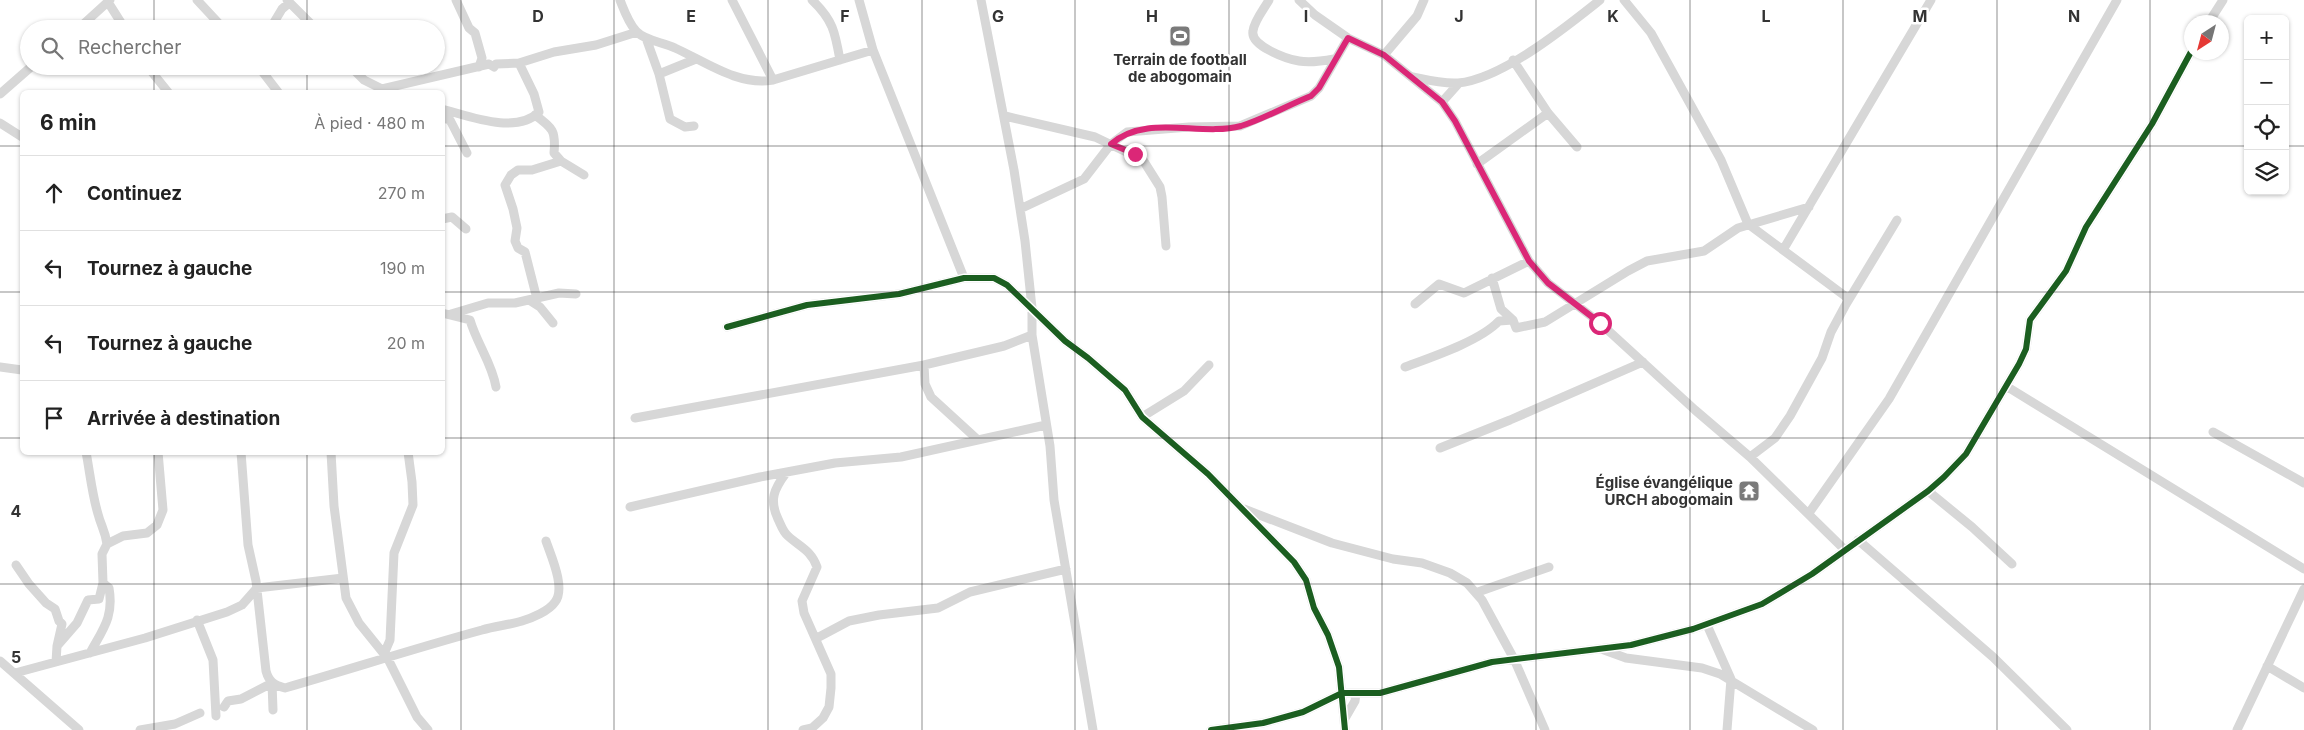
<!DOCTYPE html>
<html lang="fr">
<head>
<meta charset="utf-8">
<style>
  :root { --surface:#fff; --page:#f2f2f2; --text:#222; --muted:#767676; --line:#e0e0e0 }
  body { margin:0; font-family:Inter,sans-serif; background:var(--page); color:var(--text) }
  .controls { position:absolute; right:15px; top:15px; display:grid; overflow:hidden; border-radius:8px; box-shadow:0 1px 4px #0004 }
  .controls button { width:45px; height:45px; display:grid; place-items:center; padding:0; border:0; border-bottom:1px solid var(--line); background:var(--surface); color:var(--text); font:25px sans-serif }
  .compass { position:absolute; left:2184px; top:15px; width:45px; height:45px; border-radius:50%; background:var(--surface); box-shadow:0 1px 4px #0004; rotate:216deg }
  .stop { position:absolute; width:15px; height:15px; margin:-11px; border:4px solid #db2777; border-radius:50%; background:#fff }
  .stop.end { background:#db2777; border-color:#fff; box-shadow:0 1px 5px #0008 }
  .list { margin:0; padding:0; list-style:none }
  h2 { display:flex; justify-content:space-between; align-items:center; height:65px; margin:0; padding:0 20px; font-size:21px }
  h2 small { font-size:16px; font-weight:400; color:var(--muted) }
  .list li { display:grid; grid-template-columns:32px 1fr auto; gap:15px; align-items:center; box-sizing:border-box; height:75px; padding:0 20px; border-top:1px solid var(--line) }
  .list b { display:block; font-size:19px; white-space:nowrap }
  .list em { font-size:16px; font-style:normal; color:var(--muted) }
  .icon { flex:none; width:28px; height:28px; fill:none; stroke:currentColor; stroke-width:2; stroke-linecap:round; stroke-linejoin:round }
  .map { position:relative; flex:none; width:2304px; height:730px; overflow:hidden }
  .search { position:absolute; background:var(--surface); box-shadow:0 1px 4px #0004; left:20px; top:20px; width:425px; height:55px; display:flex; align-items:center; gap:12px; box-sizing:border-box; padding:0 18px; border-radius:28px; color:var(--muted); font-size:19px }
  .panel { position:absolute; background:var(--surface); box-shadow:0 1px 4px #0004; left:20px; top:90px; width:425px; height:365px; border-radius:8px }
  .map>svg:first-child { display:block }
  .lines { fill:none; stroke-linecap:round; stroke-linejoin:round }
  .minor { stroke:#d7d7d7; stroke-width:9 }
  .cycleway-casing { stroke:#fff; stroke-width:9 }
  .cycleway { stroke:#1b5e20; stroke-width:6 }
  .route { stroke:#db2777; stroke-width:6 }
  .grid { fill:none; stroke:#333; stroke-width:1; stroke-opacity:0.55 }
  .labels { text-anchor:middle; dominant-baseline:central; stroke-width:5; stroke-linejoin:round; paint-order:stroke }
  .poi-label { font-size:15px; font-weight:bold; fill:#333; stroke:#fff }
  .grid-label { font-size:16px; text-anchor:middle; font-weight:bold; fill:#333; stroke:#fff; stroke-width:5; stroke-linejoin:round; paint-order:stroke }
</style>
</head>
<body>
<div class="map">
<svg width="2304" height="730" viewBox="0 0 2304 730">
  <rect width="100%" height="100%" fill="#fff"/>
  <g class="lines">
    <path class="minor" d="M197,0L224,29
      M287,0L316,29
      M456,0L469,28L475,33L482,58L479,67
      M620,0C624,10 628,22 636,31C645,41 663,42 675,48C706,62 738,86 773,80L873,50
      M732,0L773,80
      M812,0C833,20 835,32 840,60
      M859,0L873,50L964,278
      M981,0L1014,170L1025,241L1032,308V335L1050,446L1054,500L1093,730
      M1269,0C1264,9 1254,21 1253,31C1250,46 1287,59 1299,61C1310,63 1323,61 1334,59
      M1299,0L1315,15L1348,38L1384,55L1442,102L1455,121L1529,261L1548,283L1600,323L1695,410L1750,457L1845,550
      M1624,0L1651,33L1721,160L1748,224L1849,299
      M108,2L125,29
      M2209,22L2223,0
      M78,29L110,0
      M270,29L282,9L289,3
      M646,38L659,74L696,59
      M1384,55L1417,16L1424,0
      M1513,60L1548,113L1577,147
      M147,66L168,92
      M258,66L278,92
      M350,66L364,80L386,91
      M659,74L670,119L685,127L694,126
      M1413,77C1427,80 1443,84 1458,83C1502,79 1566,27 1600,0
      M382,89L489,64L494,67L496,64L519,63
      M0,94L32,66
      M1442,102L1459,83
      M442,109C469,116 516,135 539,112L534,94L519,63L554,52L596,45L637,32
      M535,115C553,128 556,131 554,153L561,161L532,170H518L511,175L505,185L513,209L517,228L515,241L518,248L525,252L537,299
      M1005,116L1095,137L1143,160L1160,187L1162,197L1166,246
      M442,118L450,120L467,153
      M0,123L22,137
      M561,161L584,175
      M1477,164L1548,113
      M1020,209L1084,179L1111,144L1127,132L1189,127L1240,126L1311,96L1319,88L1348,38
      M442,219L452,217L466,229
      M1783,250L1931,0
      M1492,278L1501,309L1513,320L1516,328L1545,322L1628,271L1647,261L1704,251L1738,228L1809,207
      M529,300L540,307L553,323
      M1415,304L1439,284L1464,293L1529,261
      M442,313L470,320C477,344 492,363 496,387
      M451,314L488,303H515L559,293L576,294
      M727,327L807,305L899,294L964,278H994L1007,285L1065,341L1088,358L1125,390L1142,417L1208,474L1294,562L1306,580L1314,608L1328,635L1339,667L1345,730
      M924,365L925,384L931,397L978,440
      M0,367L22,370
      M1405,367C1432,357 1480,341 1499,321L1513,320
      M2006,386L2304,569
      M1142,417L1184,391L1209,365
      M635,418L924,365L1004,346L1032,335
      M2213,432L2304,483
      M1440,448L1510,420L1643,362
      M86,452C90,473 92,494 98,514C101,526 105,530 107,544
      M241,452L248,545L256,581L266,671C269,682 274,685 285,688C351,669 416,648 482,630C495,626 509,625 522,621C532,618 549,611 555,602C566,588 551,556 546,541
      M331,452L334,506L346,598L359,623L388,659L417,717L428,730
      M1750,457L1775,438L1790,416L1822,358L1831,332L1845,306L1897,220
      M786,473C774,489 769,500 778,519C781,525 783,532 788,536C800,547 811,550 817,567L802,601L804,613L831,674V688L829,707L823,718L812,728L803,730
      M1928,491L1972,527L2012,564
      M630,507L760,477L835,463L901,457L1046,425
      M1244,509L1332,543L1393,559L1422,563L1450,573L1467,583L1482,600L1514,659L1545,730
      M1809,513L1889,399L2117,0
      M1858,540L1993,657L2067,730
      M16,565L29,584L46,603L55,609L59,621L62,624L57,646L56,662
      M1478,592L1549,567
      M197,620L213,660L216,716
      M1707,625L1731,679L1727,730
      M817,638L849,621L879,615L938,608L970,592L1066,569
      M57,646L77,623L88,600L99,599L103,583L102,554L107,544L123,536L147,533L157,525L163,510L158,452
      M1604,650L1626,658L1702,668L1720,674L1813,730
      M90,653C103,629 114,617 109,588L103,583
      M384,654L390,640L394,553L413,505L412,482L408,452
      M0,661L79,730
      M2267,666L2304,688
      M15,673L145,638L227,612L242,605L257,588L343,578
      M224,707L228,701L241,699L272,683L273,710
      M1344,720L1355,701L1356,693
      M140,730L175,724L200,713
      M1211,730L1263,723L1303,712L1342,693H1380L1492,662L1631,645L1693,629L1762,604L1812,574L1928,491L1944,477L1966,454L2019,364L2026,349L2030,320L2066,271L2086,227L2152,124L2192,50
      M2237,730L2304,589"/>
    <g class="cycleway-casing">
      <path id="cycleway" d="M727,327L807,305L899,294L964,278H994L1007,285L1065,341L1088,358L1125,390L1142,417L1208,474L1294,562L1306,580L1314,608L1328,635L1339,667L1345,730
        M1211,730L1263,723L1303,712L1342,693H1380L1492,662L1631,645L1693,629L1762,604L1812,574L1928,491L1944,477L1966,454L2019,364L2026,349L2030,320L2066,271L2086,227L2152,124L2192,50"/>
    </g>
    <use href="#cycleway" class="cycleway"/>
  </g>
  <g class="lines">
    <path class="route" d="M1135,154L1111,144C1147,113 1199,137 1241,126C1264,119 1288,105 1311,96L1319,88L1348,38L1384,55L1442,102L1455,121L1529,261L1548,283L1600,323"/>
  </g>
  <path class="grid" d="M154,0V29M307,0V29M461,0V730M614,0V730M768,0V730M922,0V730M1075,0V730M1229,0V730M1382,0V730M1536,0V730M1690,0V730M1843,0V730M1997,0V730M2150,0V730M154,66V92M307,66V92M0,146H22M442,146H2248M2285,146H2304M0,292H22M442,292H2304M0,438H22M442,438H2304M154,452V730M307,452V730M0,584H2304"/>
  <defs>
    <g id="stadium-square" transform="scale(1.125)"><rect x="-9" y="-9" width="18" height="18" rx="4" fill="#7a7a7a" stroke="#fff"/><path d="M0-5a6.5 5 0 1 0 0 10a6.5 5 0 1 0 0-10ZM-3.5-1.8h7v3.6h-7Z" fill="#fff"/></g>
    <g id="temple-square" transform="scale(1.125)"><rect x="-9" y="-9" width="18" height="18" rx="4" fill="#7a7a7a" stroke="#fff"/><path d="M0-6L5-2H3V0L6.5 2.5H4V6H1.5V3h-3V6H-4V2.5H-6.5L-3 0V-2H-5Z" fill="#fff"/></g>
  </defs>
  <g fill-rule="evenodd">
    <use href="#stadium-square" x="1180" y="36"/>
    <use href="#temple-square" x="1749" y="491"/>
  </g>
  <g class="labels">
    <g class="poi-label">
      <text x="1180" y="59">Terrain de football<tspan x="1180" dy="17">de abogomain</tspan></text>
      <text x="1733" y="482" text-anchor="end">Église évangélique<tspan x="1733" dy="17">URCH abogomain</tspan></text>
    </g>
  </g>
  <g class="grid-label">
    <text x="538" y="22">D</text>
    <text x="691" y="22">E</text>
    <text x="845" y="22">F</text>
    <text x="998" y="22">G</text>
    <text x="1152" y="22">H</text>
    <text x="1306" y="22">I</text>
    <text x="1459" y="22">J</text>
    <text x="1613" y="22">K</text>
    <text x="1766" y="22">L</text>
    <text x="1920" y="22">M</text>
    <text x="2074" y="22">N</text>
    <text x="16" y="517">4</text>
    <text x="16" y="663">5</text>
  </g>
</svg>
<div class="controls">
<button>+</button>
<button>−</button>
<button><svg class="icon" aria-label="locate" viewBox="0 0 24 24"><circle cx="12" cy="12" r="6"/><path d="M12 2v4M12 18v4M2 12h4M18 12h4"/></svg></button>
<button><svg class="icon" aria-label="layers" viewBox="0 0 24 24"><path d="M12 4l9 5-9 5-9-5zM3 14l9 5 9-5"/></svg></button>
</div>
<svg class="compass" viewBox="-18 -18 36 36"><path d="M0-13l5 13h-10z" fill="#e53935"/><path d="M0 13l5-13h-10z" fill="#767676"/></svg>
<div class="stop" style="left:1600px;top:323px"></div>
<div class="stop end" style="left:1135px;top:154px"></div>
<div class="search"><svg class="icon" aria-label="search" viewBox="0 0 24 24"><circle cx="10" cy="10" r="6"/><path d="M15 15l6 6"/></svg>Rechercher</div>
<section class="panel">
<h2>6 min<small>À pied · 480 m</small></h2>
<ul class="list">
<li><svg class="icon" aria-label="ahead" viewBox="0 0 24 24"><path d="M12 20V5M6 11l6-6 6 6"/></svg><div><b>Continuez</b></div><em>270 m</em></li>
<li><svg class="icon" aria-label="left" viewBox="0 0 24 24"><path d="M17 20v-9H6M10 6l-5 5 5 5"/></svg><div><b>Tournez à gauche</b></div><em>190 m</em></li>
<li><svg class="icon" aria-label="left" viewBox="0 0 24 24"><path d="M17 20v-9H6M10 6l-5 5 5 5"/></svg><div><b>Tournez à gauche</b></div><em>20 m</em></li>
<li><svg class="icon" aria-label="arrive" viewBox="0 0 24 24"><path d="M6 21V4h12l-3 4 3 4H6"/></svg><div><b>Arrivée à destination</b></div></li>
</ul>
</section>
</div>
</body>
</html>
